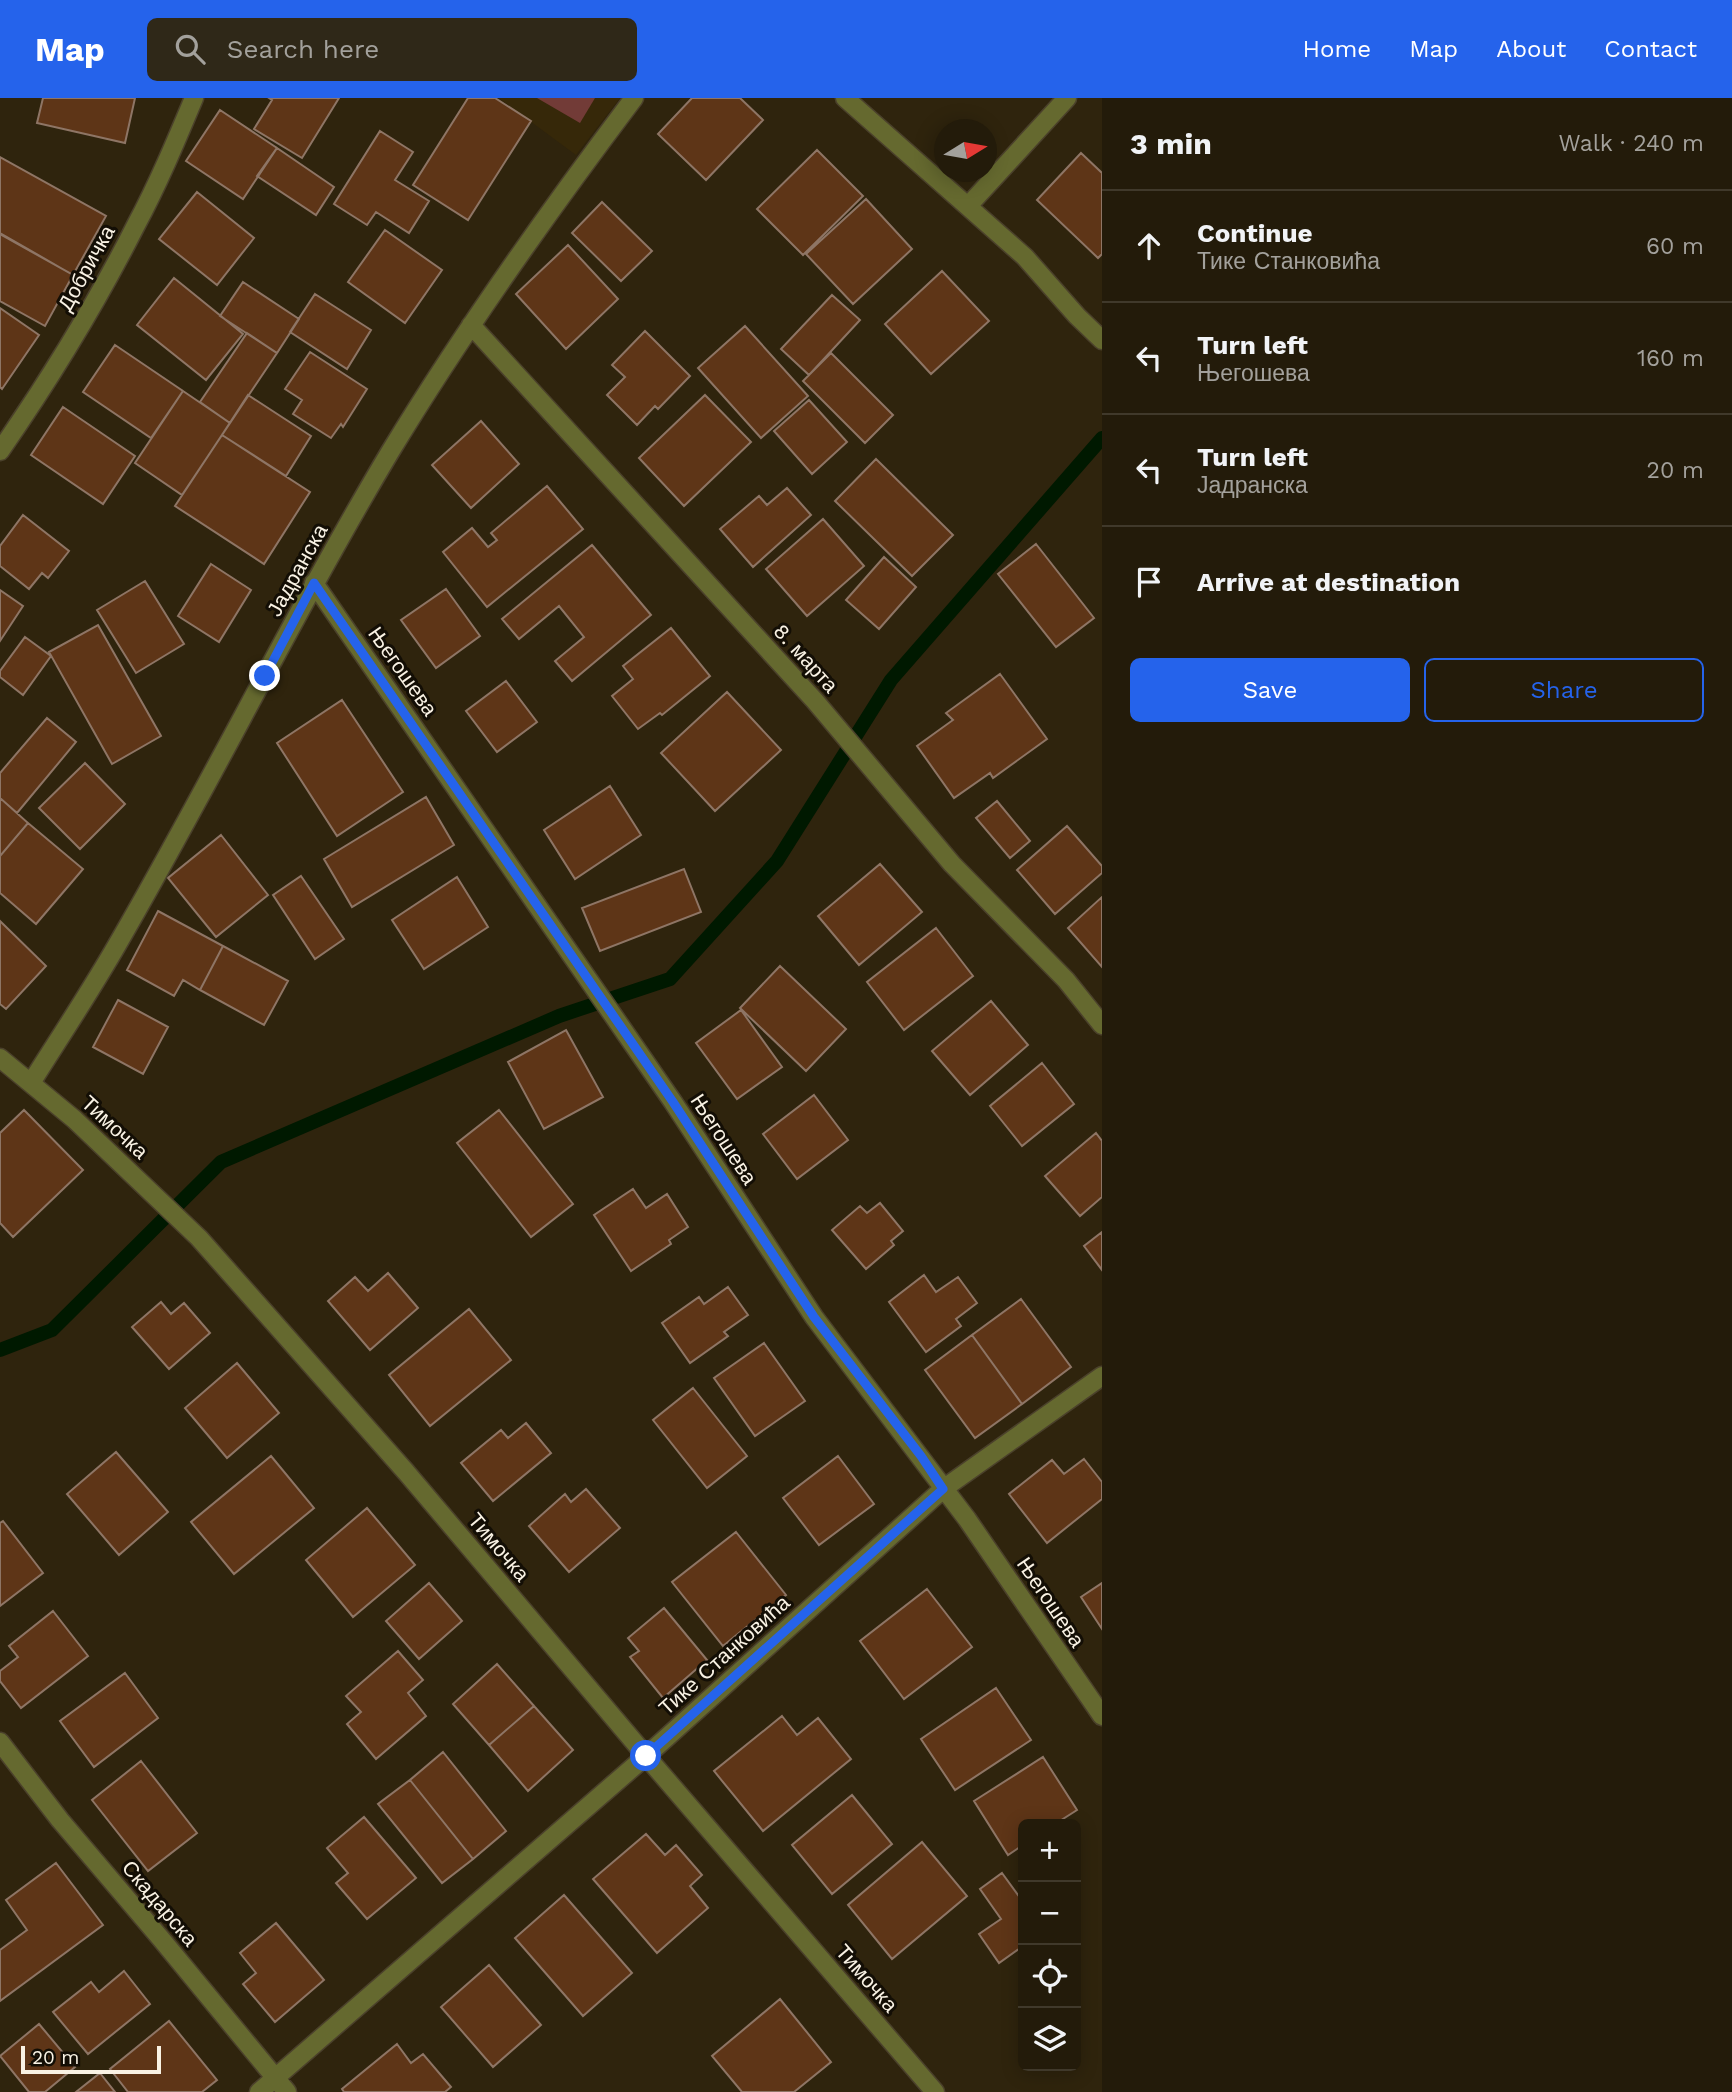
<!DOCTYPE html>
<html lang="en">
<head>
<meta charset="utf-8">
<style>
  :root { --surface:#231b0a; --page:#2f2818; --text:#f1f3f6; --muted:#a3a19c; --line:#40392b; --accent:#2563eb }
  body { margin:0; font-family:"Work Sans",sans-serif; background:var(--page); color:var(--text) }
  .controls { position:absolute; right:21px; bottom:21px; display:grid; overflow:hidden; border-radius:10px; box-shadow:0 4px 18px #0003 }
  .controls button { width:63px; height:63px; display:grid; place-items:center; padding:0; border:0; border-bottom:2px solid var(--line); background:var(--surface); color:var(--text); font:35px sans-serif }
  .compass { position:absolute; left:934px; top:21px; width:63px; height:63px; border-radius:50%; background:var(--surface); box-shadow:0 4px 18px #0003; rotate:79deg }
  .scale { position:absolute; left:21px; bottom:18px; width:140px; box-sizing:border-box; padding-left:7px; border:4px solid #f9f2e4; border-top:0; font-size:19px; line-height:24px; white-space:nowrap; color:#f9f2e4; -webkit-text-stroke:5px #130e05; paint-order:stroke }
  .stop { position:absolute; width:21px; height:21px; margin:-16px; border:5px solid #2563eb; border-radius:50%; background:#fff }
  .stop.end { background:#2563eb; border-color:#fff; box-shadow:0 2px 7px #0008 }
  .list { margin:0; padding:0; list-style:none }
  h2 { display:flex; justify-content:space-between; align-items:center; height:91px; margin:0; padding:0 28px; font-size:30px }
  h2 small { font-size:23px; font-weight:400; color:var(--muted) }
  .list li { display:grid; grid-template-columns:46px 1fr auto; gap:21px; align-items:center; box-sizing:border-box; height:112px; padding:0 28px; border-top:2px solid var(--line) }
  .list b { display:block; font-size:26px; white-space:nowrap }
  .list p { margin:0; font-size:23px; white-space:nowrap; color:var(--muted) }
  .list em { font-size:23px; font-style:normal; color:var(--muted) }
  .actions { display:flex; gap:14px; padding:21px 28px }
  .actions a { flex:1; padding:16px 0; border:2px solid var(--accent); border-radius:10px; text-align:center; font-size:24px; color:var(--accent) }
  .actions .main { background:var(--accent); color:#fff }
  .icon { flex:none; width:38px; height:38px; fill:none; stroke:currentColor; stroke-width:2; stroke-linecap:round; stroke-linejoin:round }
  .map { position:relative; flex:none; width:1102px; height:1994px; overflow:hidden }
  header { display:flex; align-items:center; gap:42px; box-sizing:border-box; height:98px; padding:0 35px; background:var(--accent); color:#fff }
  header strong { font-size:33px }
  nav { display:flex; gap:38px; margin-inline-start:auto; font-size:24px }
  .search { width:490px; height:63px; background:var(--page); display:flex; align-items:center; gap:18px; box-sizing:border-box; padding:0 24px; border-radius:10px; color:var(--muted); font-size:26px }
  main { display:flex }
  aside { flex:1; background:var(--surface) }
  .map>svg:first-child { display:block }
  .built { fill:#362809 }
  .green { fill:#723b37 }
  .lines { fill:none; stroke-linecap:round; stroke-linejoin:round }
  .stream { stroke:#001900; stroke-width:14 }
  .building { fill:#5e3517; stroke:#8e7565; stroke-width:2 }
  .street-casing { stroke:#4b412b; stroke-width:21 }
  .street { stroke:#65692f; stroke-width:18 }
  .route { stroke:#2563eb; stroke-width:9 }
  .labels { text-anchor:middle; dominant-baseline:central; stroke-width:6; stroke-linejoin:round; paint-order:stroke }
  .street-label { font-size:21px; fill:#f9f2e4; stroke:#130e05 }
</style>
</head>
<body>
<header>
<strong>Map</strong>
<div class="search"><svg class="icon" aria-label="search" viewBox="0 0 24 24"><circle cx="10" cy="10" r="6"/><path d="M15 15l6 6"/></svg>Search here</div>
<nav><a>Home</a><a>Map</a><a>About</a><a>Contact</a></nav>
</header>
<main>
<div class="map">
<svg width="1102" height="1994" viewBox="0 0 1102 1994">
  <rect width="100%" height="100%" fill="#2f240d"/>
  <path class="built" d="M499,0H620L576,57Z"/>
  <path class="green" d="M537,0H595L580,25Z"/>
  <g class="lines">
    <path class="stream" d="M0,1252L52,1232L221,1064L559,918L670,881L777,763L891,582L1102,340"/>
  </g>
  <path class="building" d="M43,0H135L125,45L37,25Z
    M269,0H339L302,60L254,31L272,2Z
    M468,0H495L531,23L468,122L413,87Z
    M692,0H740L763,22L706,82L658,36Z
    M220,12L277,50L243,101L186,63Z
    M380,33L413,54L395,82L429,103L409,135L376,114L367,127L334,106Z
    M277,50L334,89L316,117L257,78Z
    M817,52L863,98L803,157L757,111Z
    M1081,55L1102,75V156L1098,160L1037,102Z
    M0,59L106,118L73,177L0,135Z
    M197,94L254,140L217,187L159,141Z
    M866,101L912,151L853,206L806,156Z
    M602,104L652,153L621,183L572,135Z
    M385,132L442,172L405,225L348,184Z
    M0,136L73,177L45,228L0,203Z
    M568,147L618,201L566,251L516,196Z
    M942,173L989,223L931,276L885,226Z
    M174,180L243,236L206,282L137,227Z
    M243,184L299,221L277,255L220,218Z
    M315,196L371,232L347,271L290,234Z
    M832,197L860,222L809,277L781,251Z
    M0,210L39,237L2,291L0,289Z
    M745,228L808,298L761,340L698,270Z
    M645,233L690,278L658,311L655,308L637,327L607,297L625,279L612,267Z
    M247,235L277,255L230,325L200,304Z
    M115,247L183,293L151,340L83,294Z
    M310,254L367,291L343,329L341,326L331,340L293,316L302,302L285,291Z
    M831,255L893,317L865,345L803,283Z
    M183,293L230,325L182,397L135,365Z
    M248,297L311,338L286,378L222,337Z
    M705,297L751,344L684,408L639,360Z
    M809,302L847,344L812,376L774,333Z
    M63,309L135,358L103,406L31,357Z
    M481,323L519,366L471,410L432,367Z
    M222,337L310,394L264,466L175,408Z
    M876,361L953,437L912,478L835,403Z
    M547,388L583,431L487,509L443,454L472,430L488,449L497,442L491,435Z
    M787,390L811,417L753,469L720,431L759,398L767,407Z
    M23,417L69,453L48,480L42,475L29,491L0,468V448Z
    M823,421L864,468L807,518L766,471Z
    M1036,446L1094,520L1056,549L998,476Z
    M592,447L651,517L572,583L555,563L584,539L559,508L519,541L502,521Z
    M884,459L916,489L879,531L846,502Z
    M211,466L251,492L219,544L178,518Z
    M145,483L184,546L136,575L97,512Z
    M446,491L480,538L436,570L401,522Z
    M0,492L23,508L0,543Z
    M98,527L161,638L112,666L49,554Z
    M671,530L710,578L662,617L660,615L638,631L612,598L633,581L623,568Z
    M25,539L51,558L23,597L0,579V573Z
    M1000,576L1047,641L993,680L990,675L954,700L917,648L953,622L946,615Z
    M506,583L537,624L497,654L466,613Z
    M727,594L781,652L715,713L661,655Z
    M342,602L403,694L337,738L277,645Z
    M47,620L76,644L17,715L0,700V675Z
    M85,665L125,706L80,751L39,710Z
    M610,688L641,737L575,781L544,732Z
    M426,699L454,747L352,809L324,761Z
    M0,700L28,725L0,758Z
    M997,703L1030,743L1010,760L976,720Z
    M28,725L83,771L36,826L0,795V758Z
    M1067,728L1102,768V775L1055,816L1017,772Z
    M221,737L268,797L216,839L168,780Z
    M880,766L922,814L859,867L818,818Z
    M684,771L701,814L600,853L582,810Z
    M301,778L344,841L315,861L273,797Z
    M457,779L488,829L424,871L392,822Z
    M1102,799V869L1068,830Z
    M158,813L223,848L200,892L183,882L174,898L127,872Z
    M0,823L46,868L6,911L0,906Z
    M936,830L973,878L904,932L867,884Z
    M223,848L288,883L264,927L200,892Z
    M780,868L846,931L806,973L740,910Z
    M118,902L168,929L143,976L93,949Z
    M991,903L1028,947L970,997L932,953Z
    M741,912L782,969L737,1001L696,945Z
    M566,932L603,999L544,1031L508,964Z
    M1042,965L1074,1006L1022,1048L990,1008Z
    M814,997L848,1042L797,1081L763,1036Z
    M24,1012L83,1072L13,1139L0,1125V1035Z
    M499,1012L573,1106L531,1139L457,1045Z
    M1096,1035L1102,1043V1099L1080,1118L1045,1078Z
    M633,1091L646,1110L667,1096L688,1129L669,1142L671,1146L631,1173L594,1117Z
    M880,1105L903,1133L891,1143L894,1147L866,1171L832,1132L860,1108L867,1115Z
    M1102,1134V1172L1084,1148Z
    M388,1175L418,1210L370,1252L328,1203L355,1179L368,1193Z
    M924,1177L936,1194L958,1179L977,1205L956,1221L961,1228L926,1254L889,1204Z
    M728,1189L748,1217L724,1234L728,1238L690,1265L662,1225L699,1199L704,1206Z
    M1021,1201L1071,1269L1022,1306L972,1237Z
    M161,1204L171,1216L184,1205L210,1235L169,1271L132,1229Z
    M469,1211L511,1262L430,1328L389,1277Z
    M972,1237L1022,1306L975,1340L925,1272Z
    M764,1245L805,1303L755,1338L714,1280Z
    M237,1265L279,1315L227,1360L185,1310Z
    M693,1290L747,1358L707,1390L653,1322Z
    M526,1325L551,1355L493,1403L461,1365L501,1332L508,1340Z
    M116,1354L168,1414L119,1457L67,1396Z
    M271,1358L314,1410L234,1476L191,1424Z
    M838,1358L874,1406L819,1447L783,1400Z
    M1084,1361L1102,1384V1401L1047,1445L1009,1396L1052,1362L1064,1376Z
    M586,1391L620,1430L569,1474L529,1428L565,1396L571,1404Z
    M367,1410L415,1467L353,1519L306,1462Z
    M3,1423L43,1475L0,1508V1425Z
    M736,1434L786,1497L723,1548L672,1484Z
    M429,1485L462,1523L419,1561L386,1523Z
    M1102,1485V1531L1081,1499Z
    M927,1491L972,1549L904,1601L860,1543Z
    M664,1510L707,1562L663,1600L630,1559L639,1553L628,1540Z
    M53,1513L88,1558L21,1610L0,1583V1573L18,1559L9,1548Z
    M398,1553L423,1582L408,1595L426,1618L376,1661L347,1626L361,1614L346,1598Z
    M497,1566L534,1608L489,1647L453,1606Z
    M125,1575L158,1620L94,1669L60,1623Z
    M996,1590L1031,1642L955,1692L921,1641Z
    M534,1608L573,1652L528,1693L489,1647Z
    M782,1618L797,1637L818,1620L851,1661L763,1733L714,1673Z
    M443,1654L506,1733L473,1761L410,1682Z
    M1043,1659L1077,1712L1055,1726H1023V1747L1008,1757L974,1703Z
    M141,1663L197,1735L148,1773L92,1702Z
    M410,1682L473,1761L442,1785L378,1706Z
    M852,1697L892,1746L832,1796L792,1747Z
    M364,1719L416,1780L367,1821L336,1785L348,1775L327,1750Z
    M646,1736L665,1757L676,1747L702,1777L690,1788L708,1810L657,1855L593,1781Z
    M922,1744L967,1798L892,1861L848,1807Z
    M56,1765L103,1827L0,1903V1852L27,1832L6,1802Z
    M1002,1775L1018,1797L1023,1793V1848L999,1865L979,1836L1001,1821L980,1791Z
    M564,1797L632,1875L583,1918L515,1840Z
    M276,1825L324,1882L275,1924L243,1886L256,1875L240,1855Z
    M489,1867L541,1927L493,1969L441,1909Z
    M124,1873L150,1906L88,1956L53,1914L91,1884L99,1894Z
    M780,1901L831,1964L794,1994H742L712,1958Z
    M169,1923L217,1982L202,1994H128L110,1971Z
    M39,1926L75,1969L45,1994H29L0,1958Z
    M397,1946L411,1965L423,1956L451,1989L445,1994H344L342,1991Z
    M100,1975L115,1994H76Z"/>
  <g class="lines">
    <g class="street-casing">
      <path id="street" d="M845,0L1025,159L1077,218L1102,242
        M968,108L1067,0
        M471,227L815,603L952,766L1066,882L1102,927
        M0,353C50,281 96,206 136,127C158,86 176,43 194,0
        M314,485L673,1004L814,1219L967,1421L1102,1618
        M0,960L74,1021L199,1140L406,1374L646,1658L935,1994
        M31,985C60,939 90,894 117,847C211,685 294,515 390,354C464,232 548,114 634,0
        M0,1644L60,1722L162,1842L287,1994
        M259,1994L646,1658L943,1391L1102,1278"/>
    </g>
    <use href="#street" class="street"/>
  </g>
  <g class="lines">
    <path class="route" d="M265,578L314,485L673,1004L814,1219L921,1358L943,1391L646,1658"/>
  </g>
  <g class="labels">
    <g class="street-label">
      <text transform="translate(86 170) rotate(-61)">Добричка</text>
      <text transform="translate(297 472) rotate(-61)">Јадранска</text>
      <text transform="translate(806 560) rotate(48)">8. марта</text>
      <text transform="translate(403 573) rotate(55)">Његошева</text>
      <text transform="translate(115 1029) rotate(43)">Тимочка</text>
      <text transform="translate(724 1041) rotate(57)">Његошева</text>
      <text transform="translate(499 1449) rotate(50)">Тимочка</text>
      <text transform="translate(1051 1504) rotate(56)">Његошева</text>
      <text transform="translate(724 1557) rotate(-42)">Тике Станковића</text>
      <text transform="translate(160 1805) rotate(50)">Скадарска</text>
      <text transform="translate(867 1880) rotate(49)">Тимочка</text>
    </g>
  </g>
</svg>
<div class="controls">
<button>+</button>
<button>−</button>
<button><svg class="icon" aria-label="locate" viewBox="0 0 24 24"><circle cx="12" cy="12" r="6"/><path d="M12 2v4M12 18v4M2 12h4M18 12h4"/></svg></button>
<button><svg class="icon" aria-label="layers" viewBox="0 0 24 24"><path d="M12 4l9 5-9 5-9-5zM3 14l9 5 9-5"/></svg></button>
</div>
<svg class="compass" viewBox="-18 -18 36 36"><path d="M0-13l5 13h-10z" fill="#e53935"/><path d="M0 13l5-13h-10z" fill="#a3a19c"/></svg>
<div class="scale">20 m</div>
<div class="stop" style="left:646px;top:1658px"></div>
<div class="stop end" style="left:265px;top:578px"></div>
</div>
<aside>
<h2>3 min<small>Walk · 240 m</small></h2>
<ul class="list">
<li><svg class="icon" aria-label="ahead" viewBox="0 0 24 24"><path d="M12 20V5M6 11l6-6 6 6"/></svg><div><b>Continue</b><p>Тике Станковића</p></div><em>60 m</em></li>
<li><svg class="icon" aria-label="left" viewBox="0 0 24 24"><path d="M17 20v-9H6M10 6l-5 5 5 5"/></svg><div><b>Turn left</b><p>Његошева</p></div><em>160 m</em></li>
<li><svg class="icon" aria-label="left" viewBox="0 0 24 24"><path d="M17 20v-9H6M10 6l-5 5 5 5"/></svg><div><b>Turn left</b><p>Јадранска</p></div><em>20 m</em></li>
<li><svg class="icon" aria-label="arrive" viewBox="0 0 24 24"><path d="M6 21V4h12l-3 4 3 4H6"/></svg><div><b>Arrive at destination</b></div></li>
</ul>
<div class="actions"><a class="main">Save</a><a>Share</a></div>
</aside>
</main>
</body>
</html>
